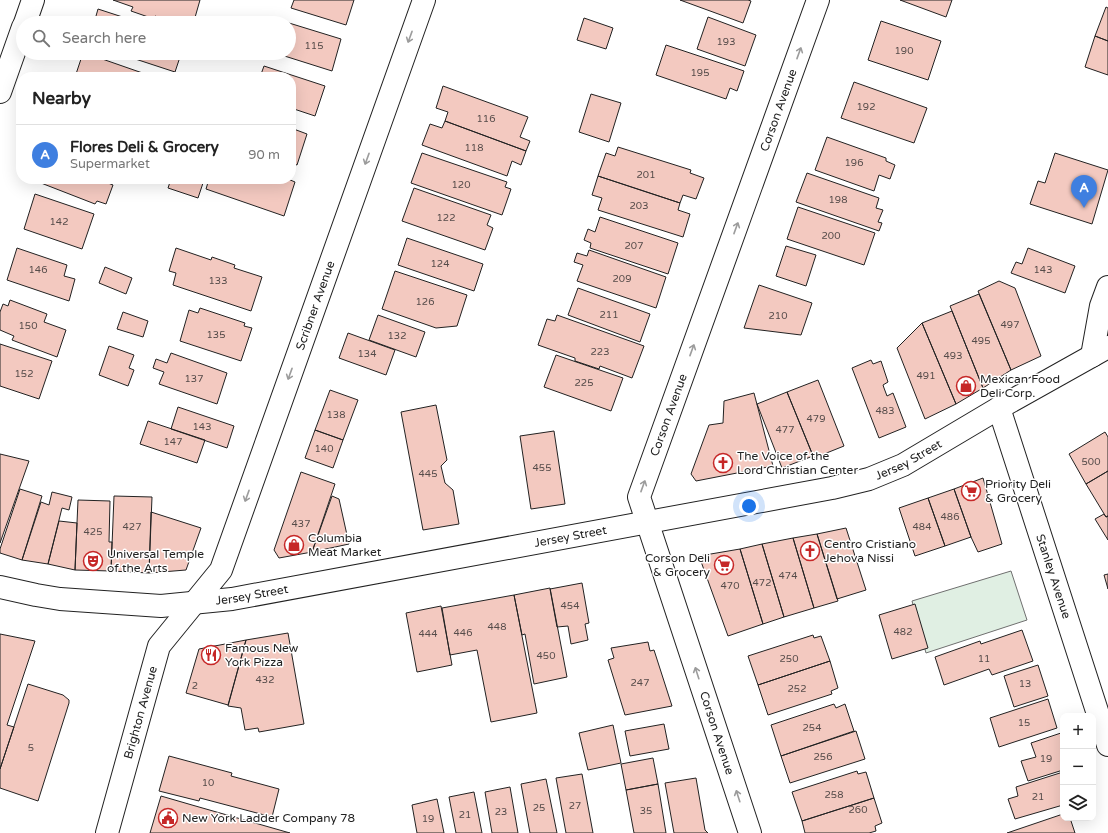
<!DOCTYPE html>
<html lang="en">
<head>
<meta charset="utf-8">
<style>
  :root { --surface:#fff; --page:#f6f6f6; --text:#222; --muted:#767676; --line:#e0e0e0; --accent:#c62828 }
  body { margin:0; font-family:"Varela Round",sans-serif; background:var(--page); color:var(--text) }
  .controls { position:absolute; right:12px; bottom:12px; display:grid; overflow:hidden; border-radius:8px; box-shadow:0 4px 16px #0002 }
  .controls button { width:36px; height:36px; display:grid; place-items:center; padding:0; border:0; border-bottom:1px solid var(--line); background:var(--surface); color:var(--text); font:20px sans-serif }
  .you { position:absolute; left:749px; top:506px; width:14px; height:14px; margin:-10px; border:3px solid #fff; border-radius:50%; background:#1a73e8; box-shadow:0 0 0 6px #1a73e833 }
  .badge { display:grid; place-items:center; width:26px; height:26px; border-radius:50%; background:var(--accent); color:#fff; font-size:13px; font-weight:700 }
  .pin { position:absolute; translate:-50% -33px; filter:drop-shadow(0 1px 2px #0008) }
  .pin::after { content:''; position:absolute; top:21px; width:14px; height:12px; background:inherit; clip-path:polygon(0 0,100% 0,50% 100%) }
  .list { margin:0; padding:0; list-style:none }
  h2 { display:flex; justify-content:space-between; align-items:center; height:52px; margin:0; padding:0 16px; font-size:17px }
  h2 small { font-size:13px; font-weight:400; color:var(--muted) }
  .list li { display:grid; grid-template-columns:26px 1fr auto; gap:12px; align-items:center; box-sizing:border-box; height:60px; padding:0 16px; border-top:1px solid var(--line) }
  .list b { display:block; font-size:15px; white-space:nowrap }
  .list p { margin:0; font-size:13px; white-space:nowrap; color:var(--muted) }
  .list em { font-size:13px; font-style:normal; color:var(--muted) }
  .icon { flex:none; width:22px; height:22px; fill:none; stroke:currentColor; stroke-width:2; stroke-linecap:round; stroke-linejoin:round }
  .map { position:relative; flex:none; width:1108px; height:833px; overflow:hidden }
  .search { position:absolute; background:var(--surface); box-shadow:0 4px 16px #0002; left:16px; top:16px; width:280px; height:44px; display:flex; align-items:center; gap:10px; box-sizing:border-box; padding:0 14px; border-radius:22px; color:var(--muted); font-size:15px }
  .panel { position:absolute; background:var(--surface); box-shadow:0 4px 16px #0002; left:16px; top:72px; width:280px; height:112px; border-radius:16px }
  .map>svg:first-child { display:block }
  .green { fill:#e0efe3; stroke:#6f6f6f }
  .building { fill:#f3c9c0; stroke:#222 }
  .lines { fill:none; stroke-linecap:round; stroke-linejoin:round }
  .minor-casing { stroke:#222; stroke-width:24 }
  .tertiary-casing { stroke:#222; stroke-width:24 }
  .minor { stroke:#fff; stroke-width:22 }
  .tertiary { stroke:#fff; stroke-width:22 }
  .oneway { stroke:#9c9c9c }
  .labels { text-anchor:middle; dominant-baseline:central; stroke-width:3; stroke-linejoin:round; paint-order:stroke }
  .number-label { font-size:10px; fill:#564c4a }
  .street-label { font-size:12px; fill:#222; stroke:#fff }
  .poi-label { font-size:12px; fill:#222; stroke:#fff; text-anchor:start }
</style>
</head>
<body>
<div class="map">
<svg width="1108" height="833" viewBox="0 0 1108 833">
  <rect width="100%" height="100%" fill="#fff"/>
  <path class="green" d="M1011,571L1027,620L926,653L912,601Z"/>
  <path class="building" d="M113,0H200L194,21L187,18L185,23H176L155,16L154,19L131,11L133,7Z
    M294,0H354L346,25L291,8Z
    M680,0H748L751,1L743,23Z
    M900,0H952L946,17Z
    M1106,7L1108,8V41L1095,36Z
    M98,9L141,23H94Z
    M708,17L756,35L745,66L697,49Z
    M584,18L613,28L606,49L577,40Z
    M279,20L289,23H278Z
    M881,21L941,41L928,80L868,60Z
    M289,23L341,39L332,71L275,53H289Z
    M1095,36L1108,41V75L1085,67Z
    M666,45L744,71L737,91L730,88L726,99L656,75Z
    M83,53H85L154,77H75Z
    M117,53H178L181,54L175,72Z
    M264,66L325,86L315,116L291,108V77H260Z
    M854,82L927,108L914,143L841,118Z
    M443,86L528,117L520,137L530,141L526,151L445,121L448,112L436,108Z
    M591,94L621,103L609,142L579,132Z
    M445,121L526,151L521,165L512,161L507,176L422,145L430,124L442,128Z
    M291,128L307,134L297,165L291,163Z
    M827,137L886,158V161L895,165L890,179L879,175L874,191L815,170Z
    M618,147L691,170L690,173L704,178L696,199L683,195L680,203L598,176L606,153L615,156Z
    M422,153L507,182L505,187L511,189L502,215L411,183Z
    M1055,153L1108,170L1092,224L1030,204L1038,181L1045,183Z
    M807,173L879,198L876,208L883,210L878,222L882,223L879,231L796,202Z
    M598,176L680,203L678,210L690,214L683,237L598,210L602,198L592,195Z
    M43,179H104L103,181L113,185L106,204L97,201L95,204L41,183Z
    M171,179L204,180L198,198L168,188Z
    M209,179H288L295,182L284,216L206,189Z
    M414,188L491,215L487,225L493,228L485,250L402,221Z
    M35,194L94,214L82,249L24,229Z
    M798,207L875,233L864,265L787,239Z
    M600,217L678,243L668,274L590,248L591,243L584,240L588,229L595,232Z
    M407,238L483,264L474,291L398,265Z
    M786,246L816,255L806,286L776,276Z
    M17,248L67,265L64,276L75,279L69,301L7,280Z
    M176,248L211,260L212,257L235,265L234,268L262,277L251,311L173,285L176,273L169,271Z
    M1028,248L1075,266L1065,293L1011,273L1016,262L1022,264Z
    M589,250L666,277L656,308L577,281L583,265L574,262L577,253L587,256Z
    M105,267L132,278L126,294L99,283Z
    M395,271L467,295L457,326L436,328L382,309Z
    M999,281L1015,288L1041,356L1011,370L978,291Z
    M759,285L812,303L801,335L744,328Z
    M578,288L650,314L640,342L568,315Z
    M979,294L1011,370L983,388L950,306Z
    M10,300L47,314L44,322L66,330L57,357L12,340L14,336L0,330V312L3,304L8,306Z
    M200,308L245,323L244,326L252,328L241,361L180,341L189,310L198,313Z
    M952,311L983,388L956,404L922,323Z
    M123,312L148,321L143,337L117,329Z
    M378,315L425,332L416,357L369,340Z
    M557,315L644,346L632,378L600,366L599,369L575,361V358L538,345L547,319L555,321Z
    M922,323L956,404L925,419L897,348Z
    M348,333L395,350L386,375L339,358Z
    M0,344L52,361L39,399L0,386Z
    M109,346L134,355L129,368L134,370L128,386L99,375Z
    M171,353L227,373L217,404L159,384L164,372L153,368L156,359L167,363Z
    M556,355L623,378L611,411L544,387Z
    M871,360L873,364L881,361L888,382L883,385L884,388L887,396L893,393L906,427L879,438L852,368Z
    M818,380L844,446L814,458L787,392Z
    M330,390L358,400L343,440L315,430Z
    M787,392L813,456L782,468L757,404Z
    M754,393L773,466L696,481L691,474L709,425L723,423L724,401Z
    M436,405L447,460L441,466L445,483L453,490L459,524L423,530L401,412Z
    M178,407L234,426L227,448L171,429Z
    M148,421L205,440L197,463L140,444Z
    M315,430L343,440L333,468L305,458Z
    M554,431L565,504L531,509L520,436Z
    M1105,432L1108,437V471L1086,484L1069,454Z
    M0,454L29,461L0,543Z
    M1108,471V516L1106,517L1086,484Z
    M301,472L335,484L312,552L279,558L274,550Z
    M983,478L1002,544L978,552L971,537L954,489Z
    M20,489L42,496L22,560L0,553V549Z
    M954,489L971,537L945,546L928,498Z
    M52,492L72,497L69,510L62,508L48,564L22,560L41,502L49,505Z
    M114,496L152,497L149,573L111,571Z
    M332,496L339,499L349,544L312,552Z
    M928,498L945,546L915,556L899,508Z
    M78,500L110,501L109,542H112L111,571L75,570Z
    M151,512L201,528L186,570L149,573Z
    M1104,514L1106,517L1108,516V540L1095,519Z
    M59,521L77,523L75,570L48,564Z
    M846,528L866,590L837,599L817,534Z
    M817,534L838,601L814,608L793,538Z
    M793,538L814,608L784,617L762,544Z
    M762,544L784,617L763,624L740,549Z
    M740,549L763,624L728,636L699,556Z
    M1108,574V589L1104,575Z
    M582,583L589,623L585,624L588,640L571,644L568,626L557,627L550,589Z
    M550,588L567,677L534,684L525,634L522,635L514,595Z
    M514,595L537,713L491,722L477,650L450,655L442,608Z
    M915,604L928,648L892,659L879,615Z
    M441,606L452,665L417,672L406,613Z
    M1022,630L1033,661L992,675L989,669L944,685L935,657L980,641L981,644Z
    M288,633L304,724L259,732L258,728L245,730L241,708L228,706L246,640Z
    M0,634L35,641L7,725L14,727L0,769Z
    M813,635L814,638L821,636L830,661L758,685L748,656Z
    M246,640L228,705L186,693L199,649Z
    M648,642L650,651L654,650L672,706L625,715L608,660L614,658L611,648Z
    M830,661L838,688L831,691L832,694L768,715L758,685Z
    M1038,665L1048,696L1014,707L1004,676Z
    M28,684L63,695L69,700V703L38,801L0,788V769Z
    M1048,699L1057,728L999,747L990,718Z
    M834,704L836,708L845,704L854,731L781,756L771,725Z
    M664,724L669,749L630,756L625,731Z
    M613,725L621,763L588,770L579,733Z
    M856,731L865,759L790,783L781,756Z
    M1061,733L1063,740V770L1028,781L1021,761L1036,757L1031,743Z
    M169,756L232,773L231,776L279,789L272,817L200,798L199,801L159,791Z
    M653,758L658,784L626,790L621,764Z
    M857,771L858,774L866,772L874,798L802,821L792,792Z
    M1063,772V805L1015,819L1008,799L1018,796L1016,787Z
    M582,774L593,833H566L556,778Z
    M696,778L705,830L708,833H674L665,783Z
    M546,779L557,833H530L521,784Z
    M658,784L666,833H634L626,790Z
    M510,787L518,833H492L485,792Z
    M474,792L482,833H456L449,797Z
    M161,796L192,805L290,833H150Z
    M874,798L882,823L875,826L876,831L869,833H805L802,821Z
    M437,799L444,833H417L412,805Z
    M1063,814V818H1070L1075,833H1007Z"/>
  <g class="lines">
    <g class="minor-casing">
      <g id="minor">
        <path d="M25,23L33,0"/>
        <path d="M0,92L23,27"/>
        <path d="M1092,356L1101,306L1108,287"/>
        <path id="s1" d="M999,408L1108,745"/>
        <path id="s2" d="M107,833L159,646L221,570L424,0"/>
        <path id="s3" d="M750,833L639,497L818,0"/>
      </g>
    </g>
    <g class="tertiary-casing">
      <g id="tertiary">
        <path id="s4" d="M0,587L36,595L60,599L161,606L232,599L832,488L869,479L903,465L999,408L1108,347"/>
      </g>
    </g>
    <use href="#minor" class="minor"/>
    <use href="#tertiary" class="tertiary"/>
  </g>
  <defs><path id="oneway-shaft" d="M-6 0H5M1.5-3L5.5 0L1.5 3" fill="none" stroke-width="1.6" stroke-linecap="round" stroke-linejoin="round"/></defs>
  <g class="oneway">
    <use href="#oneway-shaft" transform="translate(410 37) rotate(110)"/>
    <use href="#oneway-shaft" transform="translate(799 53) rotate(-70)"/>
    <use href="#oneway-shaft" transform="translate(367 159) rotate(110)"/>
    <use href="#oneway-shaft" transform="translate(736 228) rotate(-70)"/>
    <use href="#oneway-shaft" transform="translate(692 350) rotate(-70)"/>
    <use href="#oneway-shaft" transform="translate(290 374) rotate(110)"/>
    <use href="#oneway-shaft" transform="translate(643 486) rotate(-70)"/>
    <use href="#oneway-shaft" transform="translate(247 496) rotate(110)"/>
    <use href="#oneway-shaft" transform="translate(697 673) rotate(-108)"/>
    <use href="#oneway-shaft" transform="translate(738 796) rotate(-108)"/>
  </g>
  <defs>
    <g id="shop-ring" transform="scale(1)"><circle r="9.5" fill="#fff" stroke="#c62828" stroke-width="1.5"/><path d="M-5-2.5h2.3a2.7 3.5 0 0 1 5.4 0H5L5.5 6h-11ZM-1.5-2.5h3a1.5 2.3 0 0 0-3 0Z" fill="#c62828"/></g>
    <g id="church-ring" transform="scale(1)"><circle r="9.5" fill="#fff" stroke="#c62828" stroke-width="1.5"/><path d="M-1.2-6h2.4v3.5h3.3v2.4h-3.3V6h-2.4V-.1h-3.3v-2.4h3.3Z" fill="#c62828"/></g>
    <g id="supermarket-ring" transform="scale(1)"><circle r="9.5" fill="#fff" stroke="#c62828" stroke-width="1.5"/><path d="M-6-5.5h2.5l.6 2H6L4.5 2H-2.5L-4.4-4H-6ZM-1.5 3.2a1.3 1.3 0 1 0 .1 0ZM3 3.2a1.3 1.3 0 1 0 .1 0Z" fill="#c62828"/></g>
    <g id="theatre-ring" transform="scale(1)"><circle r="9.5" fill="#fff" stroke="#c62828" stroke-width="1.5"/><path d="M-5-5.5Q0-4 5-5.5V0Q5 5 0 6Q-5 5-5 0ZM-3.3-2.5H-1v1.5H-3.3ZM1-2.5H3.3v1.5H1ZM-2.8 1Q0 5.5 2.8 1Z" fill="#c62828"/></g>
    <g id="restaurant-ring" transform="scale(1)"><circle r="9.5" fill="#fff" stroke="#c62828" stroke-width="1.5"/><path d="M-5-6h1v4h1v-4h1v4h1v-4h1v5L-1.5 .5V6h-2V.5L-5-1ZM5-6V6H3V1.5H1.5Q1.5-4 5-6Z" fill="#c62828"/></g>
    <g id="civic-ring" transform="scale(1)"><circle r="9.5" fill="#fff" stroke="#c62828" stroke-width="1.5"/><path d="M-.6-6.5H3V-4.5H.6V-3L4-1V1h2V6H-6V1h2V-1L-.6-3ZM-1.2 2.5V6h2.4V2.5Z" fill="#c62828"/></g>
  </defs>
  <g fill-rule="evenodd">
    <use href="#shop-ring" x="966" y="386"/>
    <use href="#church-ring" x="723" y="463"/>
    <use href="#supermarket-ring" x="971" y="491"/>
    <use href="#shop-ring" x="294" y="545"/>
    <use href="#church-ring" x="810" y="551"/>
    <use href="#theatre-ring" x="93" y="561"/>
    <use href="#supermarket-ring" x="724" y="565"/>
    <use href="#restaurant-ring" x="211" y="655"/>
    <use href="#civic-ring" x="168" y="818"/>
  </g>
  <g class="labels">
    <g class="number-label">
      <text x="726" y="42">193</text>
      <text x="314" y="46">115</text>
      <text x="904" y="51">190</text>
      <text x="700" y="73">195</text>
      <text x="866" y="107">192</text>
      <text x="486" y="119">116</text>
      <text x="474" y="148">118</text>
      <text x="854" y="163">196</text>
      <text x="646" y="175">201</text>
      <text x="461" y="185">120</text>
      <text x="838" y="200">198</text>
      <text x="639" y="206">203</text>
      <text x="446" y="218">122</text>
      <text x="59" y="222">142</text>
      <text x="831" y="236">200</text>
      <text x="634" y="246">207</text>
      <text x="440" y="264">124</text>
      <text x="38" y="270">146</text>
      <text x="1043" y="270">143</text>
      <text x="622" y="279">209</text>
      <text x="218" y="281">133</text>
      <text x="425" y="302">126</text>
      <text x="609" y="315">211</text>
      <text x="778" y="316">210</text>
      <text x="1010" y="325">497</text>
      <text x="28" y="326">150</text>
      <text x="216" y="335">135</text>
      <text x="397" y="336">132</text>
      <text x="981" y="341">495</text>
      <text x="600" y="352">223</text>
      <text x="367" y="354">134</text>
      <text x="953" y="356">493</text>
      <text x="24" y="374">152</text>
      <text x="926" y="376">491</text>
      <text x="194" y="379">137</text>
      <text x="584" y="383">225</text>
      <text x="885" y="411">483</text>
      <text x="336" y="415">138</text>
      <text x="816" y="419">479</text>
      <text x="202" y="427">143</text>
      <text x="785" y="430">477</text>
      <text x="173" y="442">147</text>
      <text x="324" y="449">140</text>
      <text x="1091" y="462">500</text>
      <text x="542" y="468">455</text>
      <text x="428" y="474">445</text>
      <text x="950" y="517">486</text>
      <text x="301" y="524">437</text>
      <text x="132" y="527">427</text>
      <text x="922" y="527">484</text>
      <text x="93" y="532">425</text>
      <text x="788" y="576">474</text>
      <text x="762" y="583">472</text>
      <text x="730" y="586">470</text>
      <text x="570" y="606">454</text>
      <text x="497" y="627">448</text>
      <text x="903" y="632">482</text>
      <text x="463" y="633">446</text>
      <text x="428" y="634">444</text>
      <text x="546" y="656">450</text>
      <text x="789" y="659">250</text>
      <text x="984" y="659">11</text>
      <text x="265" y="680">432</text>
      <text x="640" y="683">247</text>
      <text x="1025" y="684">13</text>
      <text x="195" y="686">2</text>
      <text x="797" y="689">252</text>
      <text x="1024" y="723">15</text>
      <text x="812" y="728">254</text>
      <text x="31" y="748">5</text>
      <text x="823" y="757">256</text>
      <text x="1046" y="759">19</text>
      <text x="208" y="783">10</text>
      <text x="834" y="795">258</text>
      <text x="1038" y="797">21</text>
      <text x="575" y="806">27</text>
      <text x="539" y="808">25</text>
      <text x="858" y="810">260</text>
      <text x="646" y="811">35</text>
      <text x="501" y="812">23</text>
      <text x="465" y="815">21</text>
      <text x="428" y="819">19</text>
    </g>
    <g class="street-label">
      <text stroke="none"><textPath href="#s3" startOffset="765">Corson Avenue</textPath></text>
      <text stroke="none"><textPath href="#s2" startOffset="573">Scribner Avenue</textPath></text>
      <text stroke="none"><textPath href="#s3" startOffset="441">Corson Avenue</textPath></text>
      <text stroke="none"><textPath href="#s4" startOffset="926">Jersey Street</textPath></text>
      <text stroke="none"><textPath href="#s4" startOffset="578">Jersey Street</textPath></text>
      <text stroke="none"><textPath href="#s1" startOffset="177">Stanley Avenue</textPath></text>
      <text stroke="none"><textPath href="#s4" startOffset="254">Jersey Street</textPath></text>
      <text stroke="none"><textPath href="#s2" startOffset="125">Brighton Avenue</textPath></text>
      <text transform="translate(717 733) rotate(72)">Corson Avenue</text>
    </g>
    <g class="poi-label">
      <text x="980" y="379">Mexican Food<tspan x="980" dy="14">Deli Corp.</tspan></text>
      <text x="737" y="456">The Voice of the<tspan x="737" dy="14">Lord Christian Center</tspan></text>
      <text x="985" y="484">Priority Deli<tspan x="985" dy="14">&amp; Grocery</tspan></text>
      <text x="308" y="538">Columbia<tspan x="308" dy="14">Meat Market</tspan></text>
      <text x="824" y="544">Centro Cristiano<tspan x="824" dy="14">Jehova Nissi</tspan></text>
      <text x="107" y="554">Universal Temple<tspan x="107" dy="14">of the Arts</tspan></text>
      <text x="710" y="558" text-anchor="end">Corson Deli<tspan x="710" dy="14">&amp; Grocery</tspan></text>
      <text x="225" y="648">Famous New<tspan x="225" dy="14">York Pizza</tspan></text>
      <text x="182" y="818">New York Ladder Company 78</text>
    </g>
  </g>
</svg>
<div class="controls">
<button>+</button>
<button>−</button>
<button><svg class="icon" aria-label="layers" viewBox="0 0 24 24"><path d="M12 4l9 5-9 5-9-5zM3 14l9 5 9-5"/></svg></button>
</div>
<div class="you"></div>
<div class="pin badge" style="left:1084px;top:208px;background:#3f7fe0">A</div>
<div class="search"><svg class="icon" aria-label="search" viewBox="0 0 24 24"><circle cx="10" cy="10" r="6"/><path d="M15 15l6 6"/></svg>Search here</div>
<section class="panel">
<h2>Nearby<small></small></h2>
<ul class="list">
<li><span class="badge" style="background:#3f7fe0">A</span><div><b>Flores Deli &amp; Grocery</b><p>Supermarket</p></div><em>90 m</em></li>
</ul>
</section>
</div>
</body>
</html>
